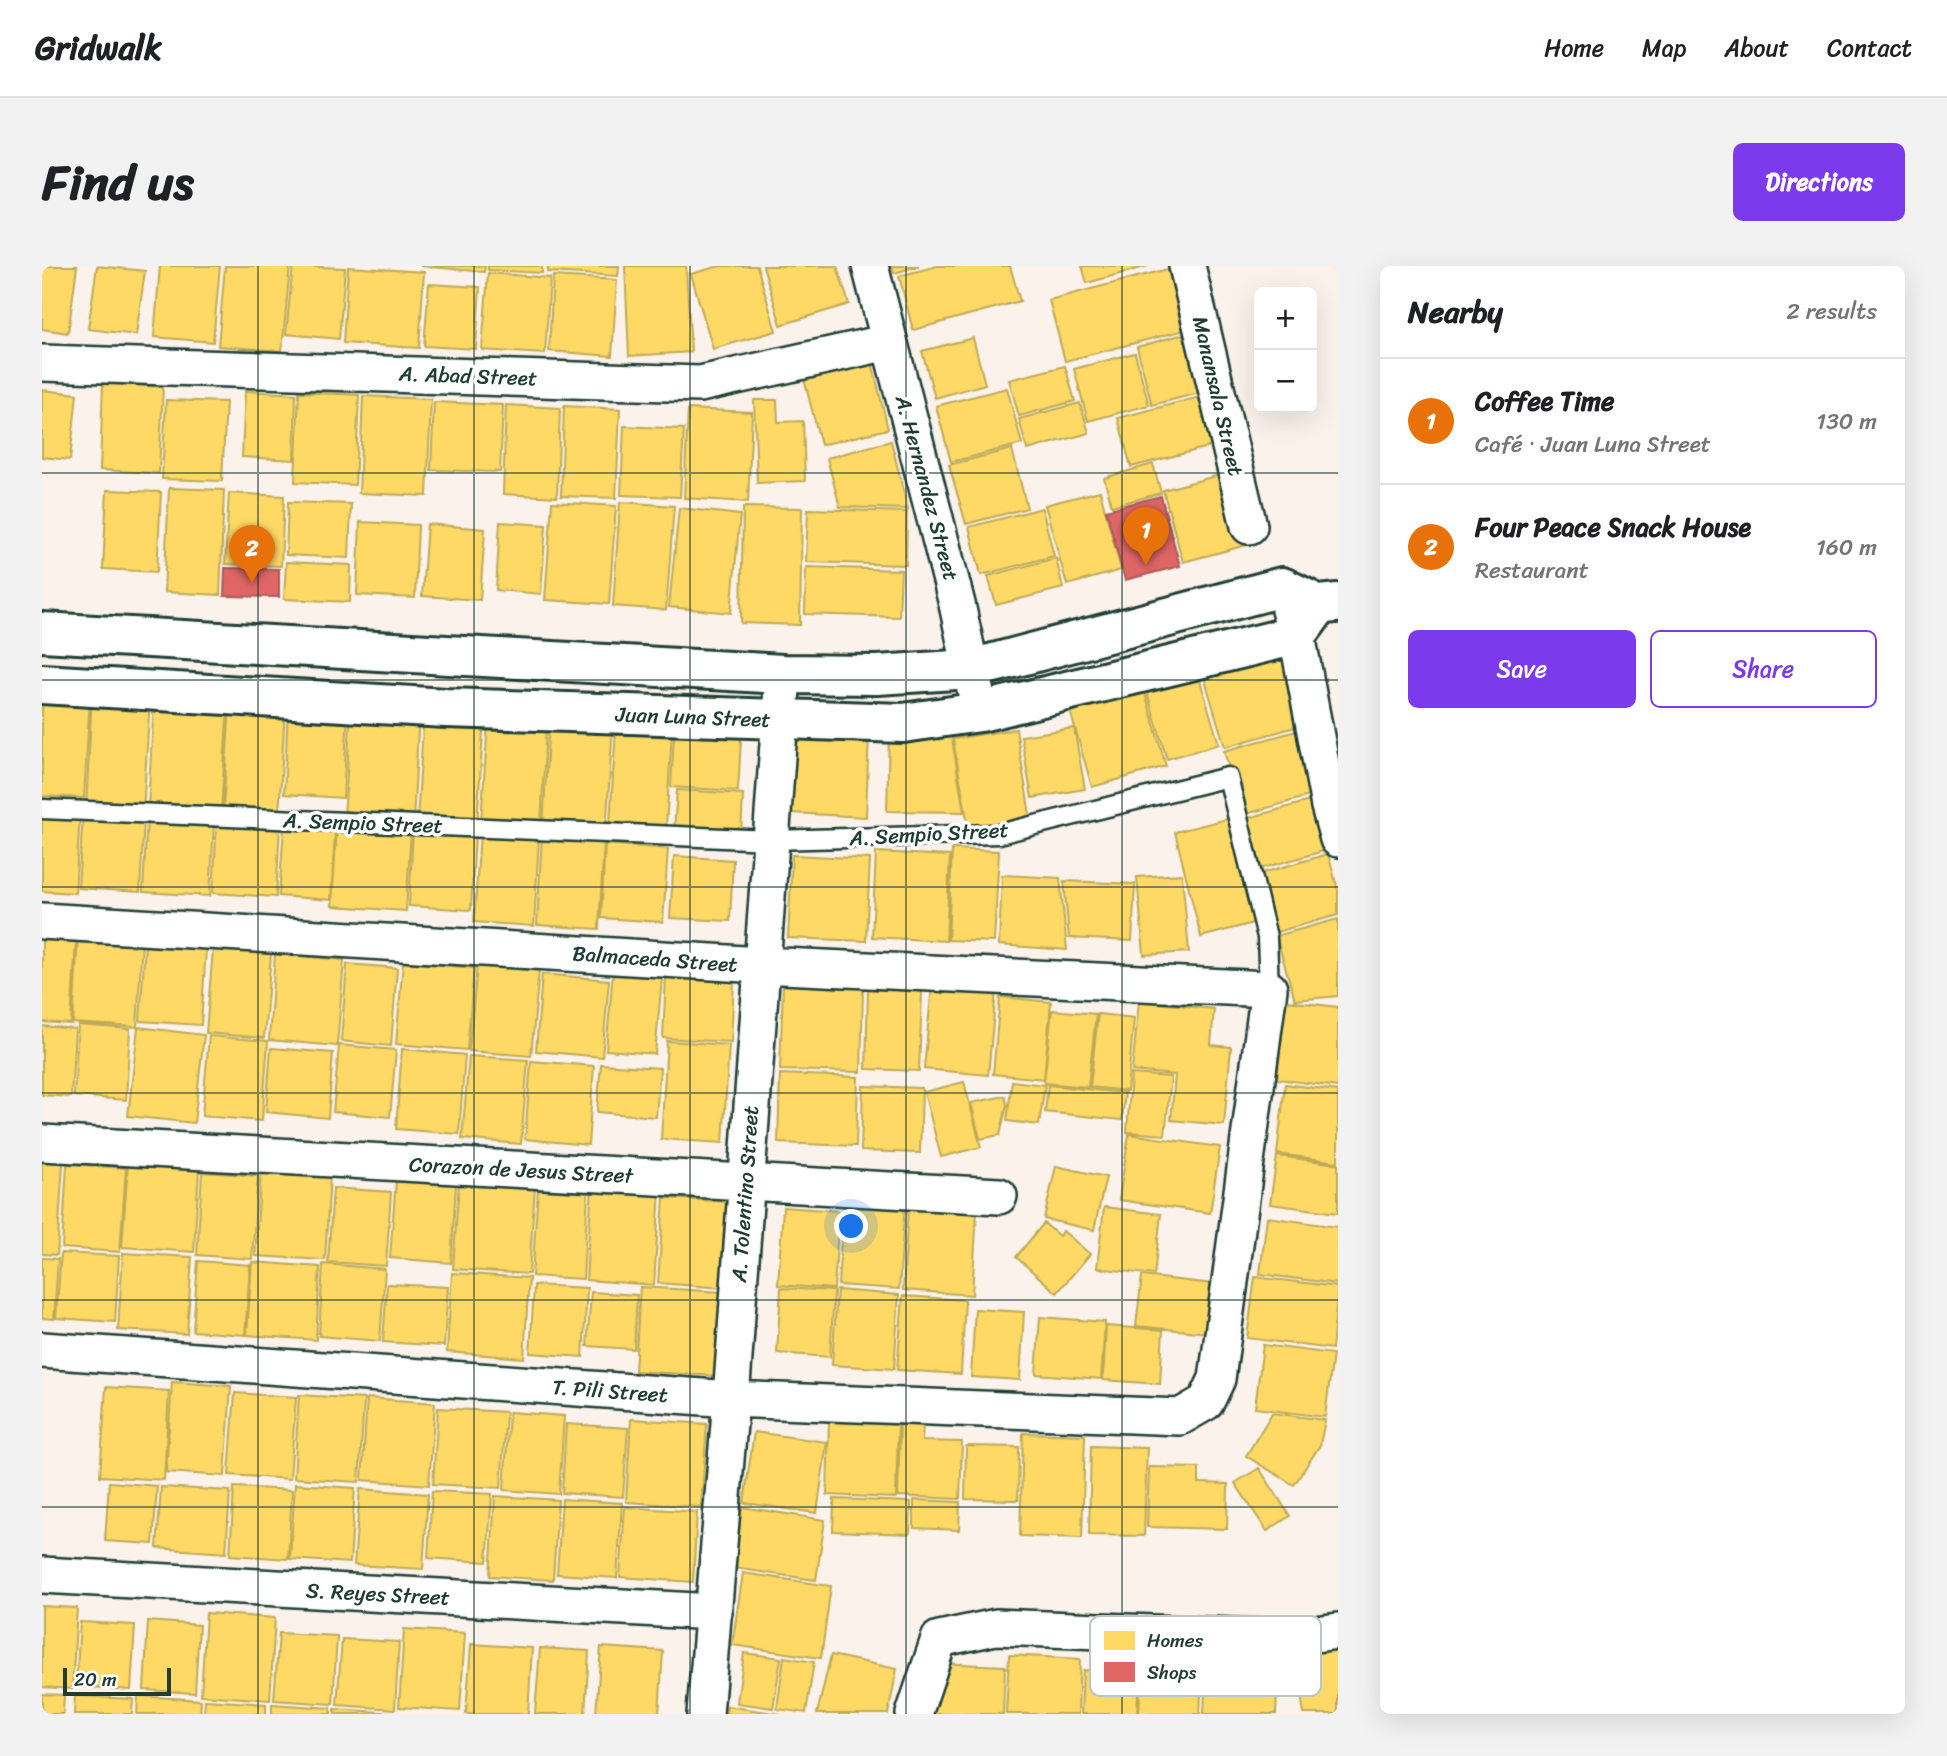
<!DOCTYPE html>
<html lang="en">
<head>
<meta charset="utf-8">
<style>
  :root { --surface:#fff; --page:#f2f2f2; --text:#202124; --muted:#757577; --line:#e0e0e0; --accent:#7c3aed }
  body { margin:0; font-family:Sriracha,sans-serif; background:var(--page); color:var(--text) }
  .controls { position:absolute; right:21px; top:21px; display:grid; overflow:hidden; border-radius:10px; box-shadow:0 7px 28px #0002 }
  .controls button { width:63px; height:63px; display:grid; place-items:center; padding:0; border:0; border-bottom:2px solid var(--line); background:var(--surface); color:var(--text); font:35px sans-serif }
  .scale { position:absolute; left:21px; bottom:18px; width:108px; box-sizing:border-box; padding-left:7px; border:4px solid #1f3d34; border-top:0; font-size:19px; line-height:24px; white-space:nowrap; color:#1f3d34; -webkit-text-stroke:5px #fff; paint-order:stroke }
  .you { position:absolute; left:810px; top:961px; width:24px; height:24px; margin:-18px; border:5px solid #fff; border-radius:50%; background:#1a73e8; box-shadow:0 0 0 10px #1a73e833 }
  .badge { display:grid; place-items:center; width:46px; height:46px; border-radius:50%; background:var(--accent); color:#fff; font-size:23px; font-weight:700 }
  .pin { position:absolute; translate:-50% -58px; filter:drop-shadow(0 2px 4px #0008) }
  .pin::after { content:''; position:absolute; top:37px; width:24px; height:21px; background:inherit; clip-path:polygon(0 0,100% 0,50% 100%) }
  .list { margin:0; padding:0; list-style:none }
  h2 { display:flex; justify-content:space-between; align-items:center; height:91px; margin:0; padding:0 28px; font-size:30px }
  h2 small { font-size:23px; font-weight:400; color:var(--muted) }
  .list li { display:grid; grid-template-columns:46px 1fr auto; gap:21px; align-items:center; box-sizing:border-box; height:126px; padding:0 28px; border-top:2px solid var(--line) }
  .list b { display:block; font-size:26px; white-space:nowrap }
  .list p { margin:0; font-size:23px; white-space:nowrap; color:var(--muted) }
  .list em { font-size:23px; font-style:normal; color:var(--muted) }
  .actions { display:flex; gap:14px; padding:21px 28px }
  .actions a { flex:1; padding:16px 0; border:2px solid var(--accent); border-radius:10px; text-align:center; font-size:24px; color:var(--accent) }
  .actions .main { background:var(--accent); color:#fff }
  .map { position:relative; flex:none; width:1296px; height:1448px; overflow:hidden; border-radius:10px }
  header { display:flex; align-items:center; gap:42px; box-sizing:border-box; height:98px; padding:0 35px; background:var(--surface); border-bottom:2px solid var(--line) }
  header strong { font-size:33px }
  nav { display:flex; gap:38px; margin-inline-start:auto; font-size:24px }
  .intro { display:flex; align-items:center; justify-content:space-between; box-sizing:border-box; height:168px; padding:0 42px }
  h1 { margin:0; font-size:49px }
  .button { padding:18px 32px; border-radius:10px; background:var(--accent); color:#fff; font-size:24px; font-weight:700 }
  main { display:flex; gap:42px; padding:0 42px }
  aside { flex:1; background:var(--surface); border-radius:10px; box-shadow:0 7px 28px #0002 }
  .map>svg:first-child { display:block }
  .homes { fill:#ffd966; stroke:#bcaa57; stroke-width:2 }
  .shops { fill:#e06666; stroke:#a65a57; stroke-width:2 }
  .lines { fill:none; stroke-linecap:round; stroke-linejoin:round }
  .lane-casing { stroke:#1f3d34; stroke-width:23 }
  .street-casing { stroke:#1f3d34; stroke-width:40 }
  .secondary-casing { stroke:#1f3d34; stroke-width:44 }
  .lane { stroke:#fff; stroke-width:18 }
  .street { stroke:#fff; stroke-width:35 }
  .secondary { stroke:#fff; stroke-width:38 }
  .grid { fill:none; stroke:#1f3d34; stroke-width:2; stroke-opacity:0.55 }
  .labels { text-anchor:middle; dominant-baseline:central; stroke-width:7; stroke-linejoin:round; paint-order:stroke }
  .street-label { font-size:21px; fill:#1f3d34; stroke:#fff }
  .key { fill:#fff; stroke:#bcc5c2; stroke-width:2 }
  .key-label { font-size:19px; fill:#1f3d34 }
</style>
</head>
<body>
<header>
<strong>Gridwalk</strong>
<nav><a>Home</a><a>Map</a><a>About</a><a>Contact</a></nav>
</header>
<div class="intro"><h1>Find us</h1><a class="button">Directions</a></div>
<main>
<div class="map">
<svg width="1296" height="1448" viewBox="0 0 1296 1448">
  <rect width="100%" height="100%" fill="#fbf2eb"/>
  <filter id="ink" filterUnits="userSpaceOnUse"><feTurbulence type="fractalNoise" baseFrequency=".0143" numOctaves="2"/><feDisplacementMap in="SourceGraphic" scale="14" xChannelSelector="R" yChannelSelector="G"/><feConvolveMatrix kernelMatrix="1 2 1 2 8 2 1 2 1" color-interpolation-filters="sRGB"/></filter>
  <g filter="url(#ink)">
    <path class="homes" d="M0,0H35L26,67L0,63Z
      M55,0L103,5L94,69L46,63Z
      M118,0H178L171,76L112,71Z
      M183,0H248L240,85L176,80Z
      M251,0L303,2L297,73L244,68Z
      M378,0H443L442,6Z
      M446,0H500V7L446,4Z
      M506,0H577L576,10L506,6Z
      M583,0H644L649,86L587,90Z
      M678,0H715L734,65L671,83L649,8Z
      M721,0H795L807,38L739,59Z
      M850,0H877L852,7Z
      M895,0H968L978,35L871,64L857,10Z
      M1040,0H1106L1045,17Z
      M306,1L382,6L377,82L301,77Z
      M1126,3L1143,64L1023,95L1007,34Z
      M446,7L508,12L503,88L440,84Z
      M511,10L575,14L570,90L507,85Z
      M387,18L438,21L434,83L382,80Z
      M1149,66L1165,125L1110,139L1095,81Z
      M931,72L943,118L893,132L880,85Z
      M1093,87L1107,139L1046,155L1032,103Z
      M829,92L846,163L779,179L761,109Z
      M1023,100L1033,135L977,150L967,114Z
      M61,117L121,121L117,207L58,204Z
      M965,122L980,178L909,196L894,140Z
      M0,124L35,128L28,194L0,191Z
      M203,125L254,128L252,194L200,191Z
      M257,126L317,129L313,219L253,216Z
      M1166,129L1178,178L1089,201L1076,152Z
      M321,130L389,133L385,230L317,227Z
      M124,134L184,136L180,215L120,213Z
      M712,134H735L736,156L761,155L763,215L715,217Z
      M392,136L461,139L458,206L389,204Z
      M1038,137L1047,167L985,184L977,153Z
      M464,139L518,142L515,231L461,228Z
      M522,140L578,143L574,232L519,230Z
      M646,143L710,146L706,236L642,232Z
      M582,160L642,163L638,231L579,229Z
      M849,175L866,243L798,241L785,192Z
      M970,183L985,242L924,258L907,199Z
      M1111,198L1119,227L1070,240L1062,212Z
      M1189,206L1209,278L1141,296L1121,224Z
      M127,222L182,224L178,329L122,326Z
      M65,224L119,226L115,306L61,303Z
      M1058,225L1079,304L1025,319L1003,239Z
      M187,227L242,230L239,300L183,298Z
      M246,236L309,238L307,292L244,289Z
      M510,236L574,240L567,338L503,334Z
      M578,236L632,240L624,344L571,340Z
      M701,241L760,242L758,359L699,357Z
      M637,242L698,249L689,347L627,341Z
      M1000,242L1012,290L939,309L927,261Z
      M766,243L865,246L864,299L764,296Z
      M318,256L376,259L373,332L315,329Z
      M458,256L504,259L499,328L454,324Z
      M385,258L443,263L438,334L380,330Z
      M1014,292L1021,322L954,339L946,310Z
      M244,296L309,299L308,336L242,333Z
      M764,301L859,304L857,351L763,348Z
      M1238,381L1260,459L1183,481L1160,404Z
      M1157,411L1177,478L1125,493L1105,426Z
      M1101,420L1124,500L1050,521L1027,441Z
      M0,428L48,431L42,532L0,530Z
      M50,429L108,432L101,546L44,542Z
      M112,434L186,438L179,545L106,541Z
      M188,439L243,443L237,549L181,545Z
      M246,443L306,446L301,532L242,528Z
      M309,443L377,447L371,556L302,552Z
      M382,446L442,449L435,560L375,555Z
      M507,453L571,457L564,566L501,562Z
      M633,453L700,457L696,525L629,521Z
      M446,456L504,460L499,561L439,557Z
      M753,460L827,463L824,551L749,547Z
      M574,462L630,465L624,561L568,557Z
      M1032,462L1043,523L990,532L979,470Z
      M974,463L989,555L927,565L911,473Z
      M1258,464L1277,527L1201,549L1182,485Z
      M847,465L909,466L922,546L845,545Z
      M635,524L701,528L699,569L632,565Z
      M1271,534L1285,584L1214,604L1199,554Z
      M0,546L38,548L33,627L0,625Z
      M41,549L102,552L98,626L36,622Z
      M105,552L172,557L168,630L101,626Z
      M1189,552L1215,656L1159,671L1133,566Z
      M175,555L238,559L234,631L171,627Z
      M295,560L369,564L364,645L290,640Z
      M242,562L293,565L289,634L237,630Z
      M371,563L433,567L429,644L367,640Z
      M438,567L497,571L492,660L432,656Z
      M500,569L562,573L557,663L495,659Z
      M563,578L626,583L621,656L559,652Z
      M910,583L957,585L952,676L906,674Z
      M834,586L908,590L904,675L830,671Z
      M1286,588L1296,624V649L1227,668L1210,610Z
      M750,589L828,593L824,675L746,672Z
      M632,590L691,594L688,655L628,652Z
      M1140,608L1147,686L1102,689L1095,611Z
      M960,609L1018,612L1025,684L957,679Z
      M1022,615L1093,618L1090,675L1027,672Z
      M1296,653V730L1253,734L1234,670Z
      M36,671L100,675L95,761L31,757Z
      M0,672L34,674L29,758L0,756Z
      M103,678L164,682L159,759L98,755Z
      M171,683L229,688L222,772L164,767Z
      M233,688L302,694L295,780L227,774Z
      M361,696L432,702L425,784L354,778Z
      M305,698L355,702L349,780L299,775Z
      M435,699L497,705L489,790L427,785Z
      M571,707L620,712L613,788L564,784Z
      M500,708L567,714L560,791L494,785Z
      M624,709L692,714L689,776L621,772Z
      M741,718L821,722L819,806L738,804Z
      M890,719L954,725L946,809L882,803Z
      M826,723L880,725L877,805L824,803Z
      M958,731L1009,736L1002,813L951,808Z
      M1097,735L1172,743L1169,779L1189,781L1182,859L1129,854L1133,809L1090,805Z
      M1244,735L1296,741V821L1235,813Z
      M1010,744L1054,748L1046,821L1002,817Z
      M1056,748L1092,752L1085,825L1048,821Z
      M36,759L88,763L84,834L32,830Z
      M0,760L33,763L29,831L0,829Z
      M96,761L162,769L152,857L86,850Z
      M167,770L226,775L220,855L160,850Z
      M625,775L687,779L681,877L619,873Z
      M297,779L354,784L348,851L291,846Z
      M229,782L291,787L286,852L224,846Z
      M360,783L423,789L417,868L354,863Z
      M427,790L486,794L479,878L420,873Z
      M489,795L552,800L546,879L483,873Z
      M559,798L618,802L614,851L555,846Z
      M738,808L816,811L814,880L736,877Z
      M1089,808L1129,811L1123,869L1085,866Z
      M970,815L1003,819L997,859L965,855Z
      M922,816L939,881L899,891L882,826Z
      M1243,818L1296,825V896L1235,888Z
      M1006,819L1083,827L1080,854L1003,846Z
      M821,820L880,822L878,887L819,885Z
      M963,830L965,839L958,869L938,873L929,837Z
      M1087,868L1178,881L1168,947L1077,934Z
      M1235,890L1296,898V947L1228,938Z
      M0,896L21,897L15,989L0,988Z
      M25,898L84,902L78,986L20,982Z
      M86,898L157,903L152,986L80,981Z
      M1014,900L1064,911L1052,964L1002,953Z
      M219,904L288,909L283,994L213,990Z
      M160,906L216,910L210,993L155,989Z
      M354,913L414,917L409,997L348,992Z
      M417,915L493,920L487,1008L411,1003Z
      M550,919L618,924L612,1019L544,1014Z
      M291,922L349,926L344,1000L286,996Z
      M496,924L546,927L541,1013L490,1010Z
      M622,932L688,936L682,1022L616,1017Z
      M802,932L863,936L857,1023L796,1019Z
      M741,941L797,945L792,1023L736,1019Z
      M866,941L935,945L930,1029L861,1024Z
      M1062,941L1119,948L1112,1009L1055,1002Z
      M1225,951L1296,961V1018L1218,1008Z
      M1002,957L1017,970L1021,965L1048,988L1015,1027L974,991Z
      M19,987L77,990L73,1056L14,1052Z
      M81,987L150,991L145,1068L76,1064Z
      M0,992L16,993L12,1053L0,1052Z
      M156,995L208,999L203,1069L151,1065Z
      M210,996L278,1001L274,1074L205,1069Z
      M281,998L343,1003L338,1075L277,1070Z
      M410,1007L487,1012L482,1092L405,1086Z
      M1100,1010L1171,1018L1166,1067L1094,1060Z
      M1213,1011L1296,1021L1290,1083L1205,1072Z
      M345,1018L406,1021L402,1080L341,1076Z
      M492,1019L545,1022L541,1091L488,1087Z
      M598,1021L681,1026L675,1110L593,1105Z
      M739,1022L792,1025L788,1091L735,1087Z
      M795,1024L857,1029L852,1103L790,1099Z
      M549,1026L595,1029L592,1083L545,1080Z
      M861,1030L923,1034L919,1108L855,1104Z
      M933,1043L982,1046L978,1114L929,1111Z
      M998,1051L1063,1056L1059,1113L994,1108Z
      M1064,1060L1121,1064L1118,1118L1061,1114Z
      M1221,1079L1291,1088L1283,1151L1213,1142Z
      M130,1116L189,1120L183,1210L124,1206Z
      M64,1121L127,1125L122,1214L58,1210Z
      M193,1127L254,1131L248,1213L187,1209Z
      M257,1129L322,1133L317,1216L252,1212Z
      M325,1132L393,1137L387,1219L320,1214Z
      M396,1142L464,1146L459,1222L391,1218Z
      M467,1146L522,1150L517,1228L462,1224Z
      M1230,1147L1283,1154L1278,1179L1252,1219L1204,1190Z
      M589,1153L665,1158L659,1241L584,1236Z
      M787,1154L856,1157L854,1232L785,1229Z
      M858,1157H881L880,1175L920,1176L918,1233L856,1230Z
      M524,1158L586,1162L581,1231L520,1227Z
      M712,1166L785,1176L775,1247L702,1237Z
      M981,1167L1043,1169L1040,1272L978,1270Z
      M924,1180L977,1181L976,1234L923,1233Z
      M1049,1180L1105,1182L1102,1270L1047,1269Z
      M1107,1201L1157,1202V1217L1186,1218L1185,1263L1105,1261Z
      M1217,1202L1248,1250L1225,1265L1193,1217Z
      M67,1216L115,1220L111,1278L63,1275Z
      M253,1218L313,1222L308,1297L248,1293Z
      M119,1221L188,1225L184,1287L115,1282Z
      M192,1221L250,1224L246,1293L188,1289Z
      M318,1223L386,1228L381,1303L312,1299Z
      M390,1225L450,1228L445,1296L386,1292Z
      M453,1230L516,1234L511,1314L448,1310Z
      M520,1233L580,1237L575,1312L515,1308Z
      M792,1233L869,1236L868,1268L791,1265Z
      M872,1234L918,1236L917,1264L872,1262Z
      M583,1241L655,1246L651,1316L578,1311Z
      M700,1241L783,1254L774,1314L692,1302Z
      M701,1307L789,1320L779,1392L690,1379Z
      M0,1340L35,1342L30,1423L0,1421Z
      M164,1347L233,1352L228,1434L159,1429Z
      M106,1355L157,1359L153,1427L102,1424Z
      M38,1356L93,1359L89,1424L34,1420Z
      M362,1363L423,1367L418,1445L357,1441Z
      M237,1367L295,1370L291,1438L232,1434Z
      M300,1373L357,1376L353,1443L295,1439Z
      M429,1378L490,1382L486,1448H424Z
      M559,1381L621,1385L617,1448H554Z
      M498,1382L547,1385L543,1448H493Z
      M1100,1383L1161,1387L1158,1448H1097Z
      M1165,1383L1237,1387L1234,1448H1162Z
      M1296,1383V1448H1262L1257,1416L1275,1413L1271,1387Z
      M702,1387L739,1392L731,1442L695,1437Z
      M789,1389L855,1403L846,1448H775Z
      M967,1389L1038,1393L1036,1448H964Z
      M742,1391L772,1396L764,1447L735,1443Z
      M894,1397L963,1400L961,1448H892Z
      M1041,1404L1097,1407L1095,1448H1039Z
      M0,1428L22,1429L21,1448H0Z
      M33,1430L91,1433L90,1448H32Z
      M96,1430L159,1434L158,1448H95Z
      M163,1434L224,1438V1448H162Z
      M230,1438L289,1442V1448H230Z
      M685,1440L738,1448H684Z
      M293,1443L354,1447V1448H293Z"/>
    <path class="shops" d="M1119,230L1138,300L1083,314L1064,244Z
      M183,302L237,303V331L182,330Z"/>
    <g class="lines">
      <g class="lane-casing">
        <path id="lane" d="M0,543L729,574L957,568L1186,511L1225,671L1227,723"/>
      </g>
      <g class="street-casing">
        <path id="street" d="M828,0L915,338L938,446
          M1145,0L1207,260
          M0,97L658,118L847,76
          M1247,344L1255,369L1287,540L1296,573
          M0,655L719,699L1227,723L1175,1113L1164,1136L1138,1151L689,1133L0,1084
          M0,877L957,930
          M0,1309L672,1346
          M663,1448L689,1133L741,408
          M872,1448L897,1373L954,1361L1243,1372L1296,1365"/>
      </g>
      <g class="secondary-casing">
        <path id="secondary" d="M0,366L741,408L835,409L929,403L1240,321L1277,339L1294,337
          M0,418L404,442L861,457L938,446L1255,369L1277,339"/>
      </g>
      <use href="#lane" class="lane"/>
      <use href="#street" class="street"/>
      <use href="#secondary" class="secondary"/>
    </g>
  </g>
  <path class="grid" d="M216,0V1448M432,0V1448M648,0V1448M864,0V1448M1080,0V1448M0,207H1296M0,414H1296M0,621H1296M0,827H1296M0,1034H1296M0,1241H1296"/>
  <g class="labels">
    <g class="street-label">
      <text transform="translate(426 110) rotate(2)">A. Abad Street</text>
      <text transform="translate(1176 130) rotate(77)">Manansala Street</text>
      <text transform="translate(885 222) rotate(75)">A. Hernandez Street</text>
      <text transform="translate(651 451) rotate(2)">Juan Luna Street</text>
      <text transform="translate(321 557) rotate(2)">A. Sempio Street</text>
      <text transform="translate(887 568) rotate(-3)">A. Sempio Street</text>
      <text transform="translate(613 693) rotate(4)">Balmaceda Street</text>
      <text transform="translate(479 904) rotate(3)">Corazon de Jesus Street</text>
      <text transform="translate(703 928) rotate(-86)">A. Tolentino Street</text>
      <text transform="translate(568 1125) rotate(4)">T. Pili Street</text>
      <text transform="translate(336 1328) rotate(3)">S. Reyes Street</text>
    </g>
  </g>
  <rect x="1048" y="1350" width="231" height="80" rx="10" class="key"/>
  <rect x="1062" y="1365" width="31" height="19" fill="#ffd966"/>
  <rect x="1062" y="1396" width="31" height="20" fill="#e06666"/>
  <g class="key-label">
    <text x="1105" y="1381">Homes</text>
    <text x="1105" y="1413">Shops</text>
  </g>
</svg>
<div class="controls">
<button>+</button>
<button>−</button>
</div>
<div class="scale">20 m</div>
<div class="you"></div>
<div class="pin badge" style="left:1104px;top:299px;background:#e8710a">1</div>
<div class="pin badge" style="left:210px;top:317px;background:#e8710a">2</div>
</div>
<aside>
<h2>Nearby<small>2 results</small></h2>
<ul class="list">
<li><span class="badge" style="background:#e8710a">1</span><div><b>Coffee Time</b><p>Café · Juan Luna Street</p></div><em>130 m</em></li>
<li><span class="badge" style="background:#e8710a">2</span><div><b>Four Peace Snack House</b><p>Restaurant</p></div><em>160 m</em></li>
</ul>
<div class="actions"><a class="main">Save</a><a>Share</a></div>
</aside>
</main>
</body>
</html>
